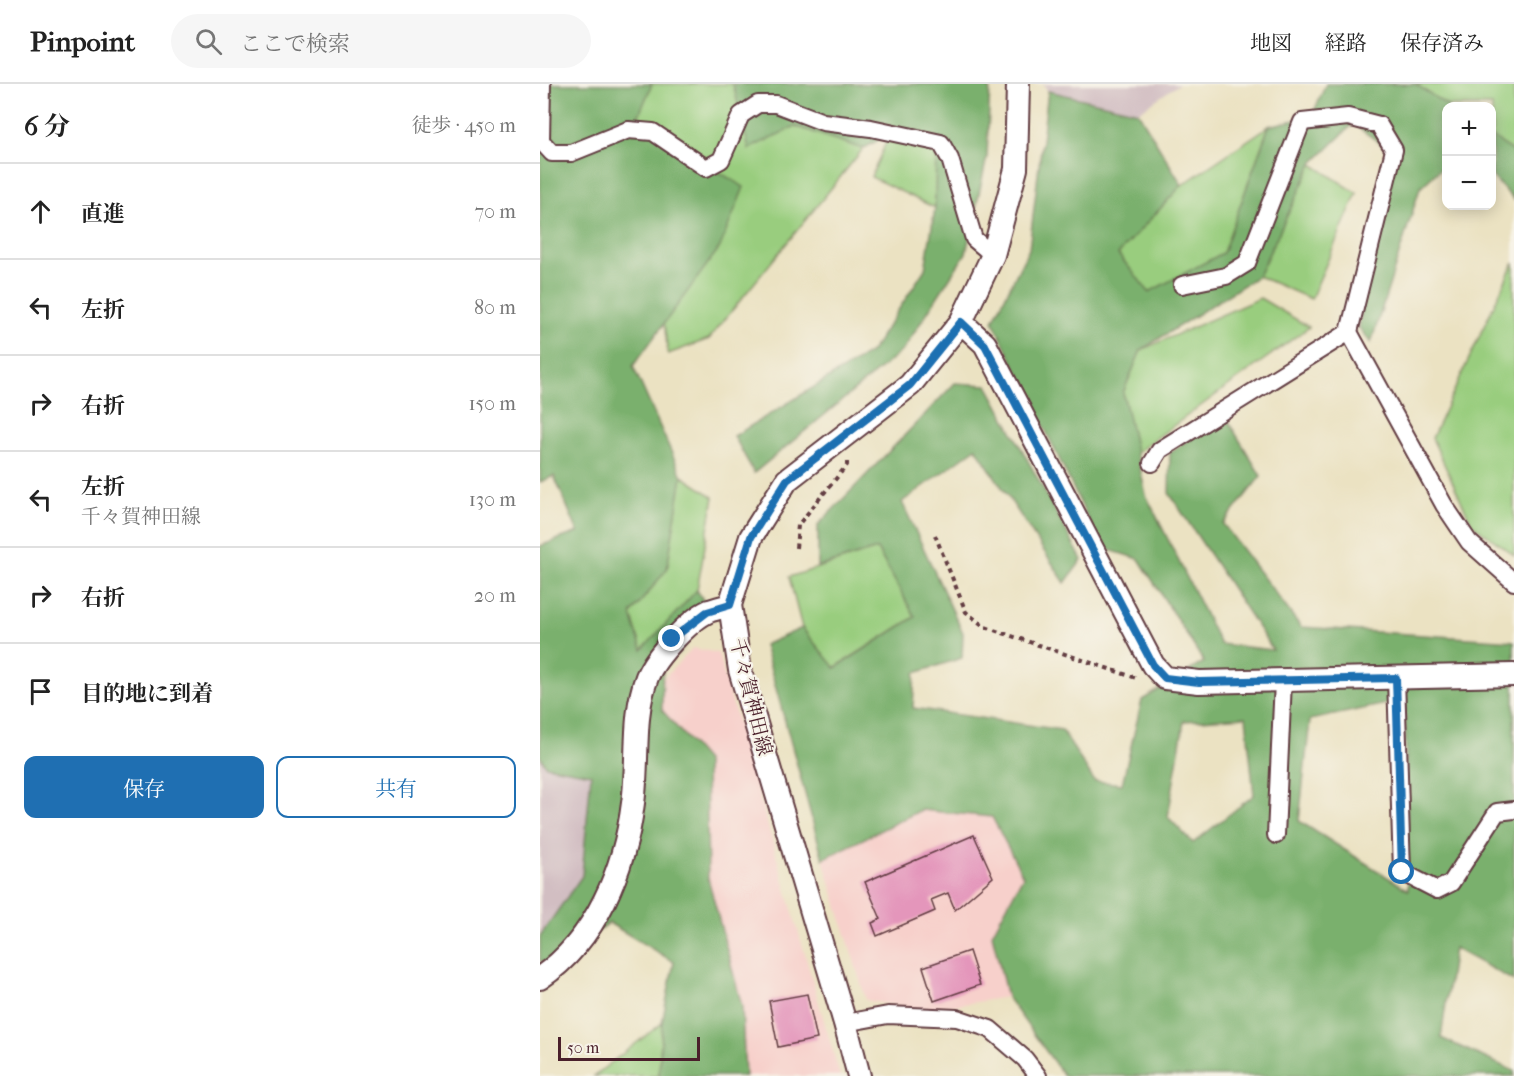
<!DOCTYPE html>
<html lang="ja">
<head>
<meta charset="utf-8">
<style>
  :root { --surface:#fff; --page:#f6f6f6; --text:#222; --muted:#767676; --line:#e0e0e0; --accent:#1f6fb2 }
  body { margin:0; font-family:"IM FELL French Canon","Noto Serif JP",serif; background:var(--page); color:var(--text) }
  .controls { position:absolute; right:18px; top:18px; display:grid; overflow:hidden; border-radius:12px; box-shadow:0 3px 15px #0003 }
  .controls button { width:54px; height:54px; display:grid; place-items:center; padding:0; border:0; border-bottom:2px solid var(--line); background:var(--surface); color:var(--text); font:30px sans-serif }
  .scale { position:absolute; left:18px; bottom:15px; width:142px; box-sizing:border-box; padding-left:6px; border:3px solid #4a1f2b; border-top:0; font-size:16px; line-height:21px; white-space:nowrap; color:#4a1f2b; -webkit-text-stroke:4px #f7f3e8; paint-order:stroke }
  .stop { position:absolute; width:18px; height:18px; margin:-14px; border:4px solid #1f6fb2; border-radius:50%; background:#fff }
  .stop.end { background:#1f6fb2; border-color:#fff; box-shadow:0 2px 6px #0008 }
  .list { margin:0; padding:0; list-style:none }
  h2 { display:flex; justify-content:space-between; align-items:center; height:78px; margin:0; padding:0 24px; font-size:26px }
  h2 small { font-size:20px; font-weight:400; color:var(--muted) }
  .list li { display:grid; grid-template-columns:39px 1fr auto; gap:18px; align-items:center; box-sizing:border-box; height:96px; padding:0 24px; border-top:2px solid var(--line) }
  .list b { display:block; font-size:22px; white-space:nowrap }
  .list p { margin:0; font-size:20px; white-space:nowrap; color:var(--muted) }
  .list em { font-size:20px; font-style:normal; color:var(--muted) }
  .actions { display:flex; gap:12px; padding:18px 24px }
  .actions a { flex:1; padding:14px 0; border:2px solid var(--accent); border-radius:12px; text-align:center; font-size:21px; color:var(--accent) }
  .actions .main { background:var(--accent); color:#fff }
  .icon { flex:none; width:33px; height:33px; fill:none; stroke:currentColor; stroke-width:2; stroke-linecap:round; stroke-linejoin:round }
  .map { position:relative; flex:none; width:974px; height:992px; overflow:hidden }
  header { display:flex; align-items:center; gap:36px; box-sizing:border-box; height:84px; padding:0 30px; background:var(--surface); border-bottom:2px solid var(--line) }
  header strong { font-size:28px }
  nav { display:flex; gap:33px; margin-inline-start:auto; font-size:21px }
  .search { width:420px; height:54px; background:var(--page); display:flex; align-items:center; gap:15px; box-sizing:border-box; padding:0 21px; border-radius:33px; color:var(--muted); font-size:22px }
  main { display:flex }
  aside { flex:1; background:var(--surface) }
  .map>svg:first-child { display:block }
  .built { fill:#f7d0cb }
  .industrial { fill:#d2bec2 }
  .green { fill:#99cd7e; stroke:#727654; stroke-width:1.5 }
  .forest { fill:#7ab06d; stroke:#62684c; stroke-width:1.5; fill-rule:evenodd }
  .building { fill:#e496bb }
  .lines { fill:none; stroke-linecap:round; stroke-linejoin:round }
  .street-casing { stroke:#623c42; stroke-width:20 }
  .secondary-casing { stroke:#623c42; stroke-width:26 }
  .path { stroke:#623c42; stroke-width:4; stroke-dasharray:4.5 4.5; stroke-linecap:butt }
  .street { stroke:#fff; stroke-width:16 }
  .secondary { stroke:#fff; stroke-width:22 }
  .route { stroke:#1f6fb2; stroke-width:8 }
  .labels { text-anchor:middle; dominant-baseline:central; stroke-width:4.5; stroke-linejoin:round; paint-order:stroke }
  .street-label { font-size:20px; fill:#4a1f2b; stroke:#f7f3e8 }
</style>
</head>
<body>
<header>
<strong>Pinpoint</strong>
<div class="search"><svg class="icon" aria-label="search" viewBox="0 0 24 24"><circle cx="10" cy="10" r="6"/><path d="M15 15l6 6"/></svg>ここで検索</div>
<nav><a>地図</a><a>経路</a><a>保存済み</a></nav>
</header>
<main>
<aside>
<h2>6 分<small>徒歩 · 450 m</small></h2>
<ul class="list">
<li><svg class="icon" aria-label="ahead" viewBox="0 0 24 24"><path d="M12 20V5M6 11l6-6 6 6"/></svg><div><b>直進</b></div><em>70 m</em></li>
<li><svg class="icon" aria-label="left" viewBox="0 0 24 24"><path d="M17 20v-9H6M10 6l-5 5 5 5"/></svg><div><b>左折</b></div><em>80 m</em></li>
<li><svg class="icon" aria-label="right" viewBox="0 0 24 24"><path d="M7 20v-9h11M14 6l5 5-5 5"/></svg><div><b>右折</b></div><em>150 m</em></li>
<li><svg class="icon" aria-label="left" viewBox="0 0 24 24"><path d="M17 20v-9H6M10 6l-5 5 5 5"/></svg><div><b>左折</b><p>千々賀神田線</p></div><em>130 m</em></li>
<li><svg class="icon" aria-label="right" viewBox="0 0 24 24"><path d="M7 20v-9h11M14 6l5 5-5 5"/></svg><div><b>右折</b></div><em>20 m</em></li>
<li><svg class="icon" aria-label="arrive" viewBox="0 0 24 24"><path d="M6 21V4h12l-3 4 3 4H6"/></svg><div><b>目的地に到着</b></div></li>
</ul>
<div class="actions"><a class="main">保存</a><a>共有</a></div>
</aside>
<div class="map">
<svg width="974" height="992" viewBox="0 0 974 992">
  <rect width="100%" height="100%" fill="#f7f3e8"/>
  <filter id="ink" filterUnits="userSpaceOnUse"><feTurbulence type="fractalNoise" baseFrequency=".0167" numOctaves="2"/><feDisplacementMap in="SourceGraphic" scale="12" xChannelSelector="R" yChannelSelector="G"/><feConvolveMatrix kernelMatrix="1 2 1 2 8 2 1 2 1" color-interpolation-filters="sRGB"/></filter>
  <filter id="wash" filterUnits="userSpaceOnUse"><feTurbulence type="fractalNoise" baseFrequency=".008" numOctaves="4" result="noise"/><feDisplacementMap in="SourceGraphic" scale="24" xChannelSelector="R" yChannelSelector="G"/><feGaussianBlur stdDeviation="1.35" result="paint"/><feColorMatrix in="noise" values="0 0 0 0 0 0 0 0 0 0 0 0 0 0 0 0 0 1.4 0 .05"/><feComposite in="paint" operator="in"/></filter>
  <g filter="url(#wash)">
    <rect width="100%" height="100%" fill="#ebe2c2"/>
    <path class="built" d="M153,564L178,569L300,992H205L202,922L168,794L166,677L122,626V596Z
      M381,726L452,733L483,792L452,850L467,913L381,927L326,916L283,775Z"/>
    <path class="industrial" d="M503,0H639L598,28L508,7Z
      M0,672L6,682L51,689L42,792L0,852Z"/>
    <path class="green" d="M112,0H193L210,64L255,42L323,65L169,255L128,270L124,238L180,163L96,38Z
      M875,0H974V68L952,53V22H908Z
      M729,42L683,169L609,209L578,170L642,101Z
      M350,49L396,59L395,124L331,93Z
      M772,80L817,109L771,215L718,192Z
      M974,178V471L932,440L892,354Z
      M720,214L769,243L596,369L583,309L601,266Z
      M142,392L174,413L157,506L102,567L91,530L127,485Z
      M337,465L375,533L294,584L262,544L249,493Z
      M122,939L119,992H54Z"/>
    <path class="forest" d="M0,0H112L96,38L204,103L180,163L93,282L142,392L127,485L91,530L102,566L157,506L167,523L123,571L122,626L166,677L168,794L202,922L205,992H119L122,939L134,878L69,839L13,881L0,877V852L42,792L51,690L6,682L0,672V462L38,448L14,392L0,398Z
      M193,0H450L447,73L426,169L363,266L214,389L194,352L331,268L385,185L395,124L396,59L350,49L323,65L255,42L209,65Z
      M786,0H875L908,22L906,80L880,104L831,259L819,244L847,64L813,40L772,80L718,192L601,266L583,309L606,411L680,560L733,566L629,409L630,369L684,330L721,392L683,440L761,543L974,557V897L914,864L901,954L974,987V992H524L467,913L452,850L483,792L452,733L381,726L283,775L224,561L262,544L295,584L375,533L337,465L278,483V441L415,299L447,301L542,476L525,499L436,364L362,418L423,549L422,574L375,589L373,624L522,646L554,697L582,700L602,616L664,578L599,475L562,464L453,237L489,165L508,7L598,28L642,101L578,170L609,208L683,169L729,42L772,32ZM865,616V617L868,806L759,737L770,636ZM706,633L714,711L653,759L628,733L644,637Z
      M952,53L974,68V116L952,92Z"/>
    <g id="blocks">
      <path class="building" d="M434,751L453,793L415,826L408,809L391,816L395,827L337,852L332,839L341,835L325,798Z
        M429,867L440,901L394,917L383,883Z
        M267,910L277,955L238,963L229,917Z"/>
    </g>
  </g>
  <g filter="url(#ink)">
    <use href="#blocks" fill-opacity="0" stroke="#623c42" stroke-width="1.5"/>
    <g class="lines">
      <g class="street-casing">
        <path id="street" d="M2,0L1,57L12,69H31L88,46L113,48L166,84L181,76L201,31L218,20H236L283,38L331,44L401,59L410,75L434,155L453,171
          M642,201L686,192L707,179L762,38L808,33L839,41L854,66L809,248
          M612,379L620,366L809,248L904,421L929,458L974,498
          M856,594L862,788L897,806L911,799L957,728L974,726
          M736,751L743,597
          M305,939L348,931L417,934L450,945L485,975L498,992"/>
      </g>
      <g class="secondary-casing">
        <path id="secondary" d="M421,238L445,260L613,581L625,594L659,598L974,591
          M0,894C56,856 85,784 93,719C99,677 92,632 107,593C115,573 149,536 169,527C175,525 183,523 190,521
          M319,992L305,939L200,586L190,521L211,453L247,396L370,301L421,238L453,171L476,85L478,0"/>
      </g>
      <path class="path" d="M395,451L426,528L445,543L599,595
        M256,464L258,441L307,381V376"/>
      <use href="#street" class="street"/>
      <use href="#secondary" class="secondary"/>
    </g>
  </g>
  <g class="lines" filter="url(#ink)">
    <path class="route" d="M132,555L167,528L190,521L211,453L247,396L370,301L421,238L445,261L613,581L625,594L659,598L856,594L862,788"/>
  </g>
  <g class="labels">
    <g class="street-label">
      <text transform="translate(211 613) rotate(76)">千々賀神田線</text>
    </g>
  </g>
</svg>
<div class="controls">
<button>+</button>
<button>−</button>
</div>
<div class="scale">50 m</div>
<div class="stop" style="left:862px;top:788px"></div>
<div class="stop end" style="left:132px;top:555px"></div>
</div>
</main>
</body>
</html>
